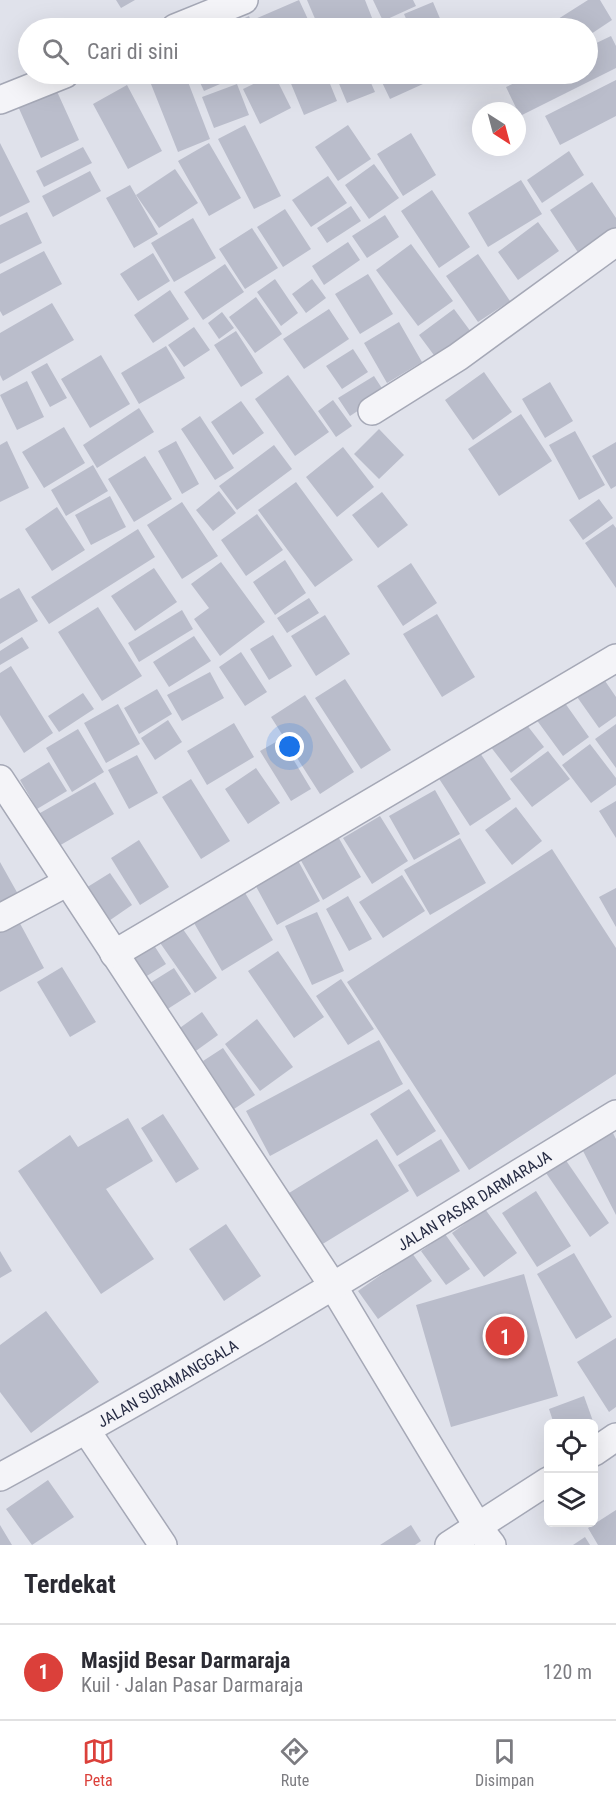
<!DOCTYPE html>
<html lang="id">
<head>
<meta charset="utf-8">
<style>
  :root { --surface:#fff; --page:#f7f7f7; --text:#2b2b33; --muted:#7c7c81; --line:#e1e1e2; --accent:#db403a }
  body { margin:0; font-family:"Roboto Condensed",sans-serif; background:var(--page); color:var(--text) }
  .controls { position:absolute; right:18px; bottom:18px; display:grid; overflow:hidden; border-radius:9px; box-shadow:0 6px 24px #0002 }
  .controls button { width:54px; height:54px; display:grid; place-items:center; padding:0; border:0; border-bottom:2px solid var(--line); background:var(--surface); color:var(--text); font:30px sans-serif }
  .compass { position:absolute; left:472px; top:102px; width:54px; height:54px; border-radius:50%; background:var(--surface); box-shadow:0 6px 24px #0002; rotate:144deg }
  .you { position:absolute; left:290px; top:747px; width:21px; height:21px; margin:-15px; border:4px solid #fff; border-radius:50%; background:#1a73e8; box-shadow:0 0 0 9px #1a73e833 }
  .badge { display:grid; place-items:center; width:39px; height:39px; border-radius:50%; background:var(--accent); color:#fff; font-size:20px; font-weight:700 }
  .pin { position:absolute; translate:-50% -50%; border:3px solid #fff; box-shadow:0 2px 6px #0006 }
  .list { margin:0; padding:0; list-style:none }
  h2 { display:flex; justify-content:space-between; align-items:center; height:78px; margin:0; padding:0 24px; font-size:26px }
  h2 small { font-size:20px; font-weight:400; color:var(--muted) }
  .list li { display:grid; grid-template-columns:39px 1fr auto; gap:18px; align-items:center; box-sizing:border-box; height:96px; padding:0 24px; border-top:2px solid var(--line) }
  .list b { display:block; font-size:22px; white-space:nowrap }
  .list p { margin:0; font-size:20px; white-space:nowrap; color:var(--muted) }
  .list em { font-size:20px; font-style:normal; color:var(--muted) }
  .icon { flex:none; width:33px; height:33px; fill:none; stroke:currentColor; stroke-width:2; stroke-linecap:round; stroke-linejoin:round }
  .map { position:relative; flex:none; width:616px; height:1545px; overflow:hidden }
  .search { position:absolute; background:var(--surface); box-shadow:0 6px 24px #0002; left:18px; right:18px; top:18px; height:66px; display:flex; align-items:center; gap:15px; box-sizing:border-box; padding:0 21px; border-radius:33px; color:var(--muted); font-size:22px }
  .sheet { height:174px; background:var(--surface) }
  nav { display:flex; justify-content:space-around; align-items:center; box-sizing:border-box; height:84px; border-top:2px solid var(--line); background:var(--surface); font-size:16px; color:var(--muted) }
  nav a { display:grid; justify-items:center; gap:3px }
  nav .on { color:var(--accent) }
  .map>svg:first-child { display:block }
  .building { fill:#babdcb }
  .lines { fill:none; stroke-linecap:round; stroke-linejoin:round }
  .street-casing { stroke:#a5a8b6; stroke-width:30 }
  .street { stroke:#f4f4f8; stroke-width:27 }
  .labels { text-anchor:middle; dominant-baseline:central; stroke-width:4.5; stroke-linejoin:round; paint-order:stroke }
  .street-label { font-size:16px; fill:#272c44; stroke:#f0f2f8 }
</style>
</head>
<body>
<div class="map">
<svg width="616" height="1545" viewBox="0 0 616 1545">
  <rect width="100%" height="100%" fill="#e0e2eb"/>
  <path class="building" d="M116,0H135L121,8Z
    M299,0L312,28H260L255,19Z
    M307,0H365L376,28H319Z
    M373,0H413L416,6L383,21Z
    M588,0H600L612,20L588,36V28H564L558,19Z
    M433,2L444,28H410L404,14Z
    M249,16L254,28H226L225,27Z
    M611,36L616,46V68L520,116L506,87L534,74H588V47Z
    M147,74H185L210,139L178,152Z
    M196,74H243L204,91Z
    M246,74H261L248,79Z
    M274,74L291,108L260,124L243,89Z
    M287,74H326L337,101L304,115Z
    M335,74H367L375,92L347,103Z
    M378,74H418L423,84L390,99Z
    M616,80V116L560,145L545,116Z
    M237,84L249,115L214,128L202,97Z
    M127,85L162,151L128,169L93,104Z
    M55,87L79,140L41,158L17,104Z
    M245,125L281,196L254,209L218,139Z
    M348,125L371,159L338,181L315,147Z
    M411,133L436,175L403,196L377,154Z
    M0,143L30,202L0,217Z
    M209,143L241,198L209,216L178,161Z
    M83,147L92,163L44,187L36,171Z
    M569,151L584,175L542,203L527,180Z
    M374,164L399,198L369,219L345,185Z
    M175,169L198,203L159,228L136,195Z
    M90,171L101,191L53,217L42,196Z
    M328,176L347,203L311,227L292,200Z
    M521,180L542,214L488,247L468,213Z
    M592,182L616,218V238L583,260L550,210Z
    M130,185L158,234L134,248L106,198Z
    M432,190L470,247L439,268L401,211Z
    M351,206L361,221L327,243L317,228Z
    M285,209L311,249L283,267L257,227Z
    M27,212L42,243L0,264V225Z
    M385,215L399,237L367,258L352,236Z
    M193,218L216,258L174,282L151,243Z
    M538,222L559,251L518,280L498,252Z
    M252,228L278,268L245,289L219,249Z
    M348,242L360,260L324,285L312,266Z
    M411,244L453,301L418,326L376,270Z
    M44,251L62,284L3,316L0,311V274Z
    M153,253L170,281L138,301L120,274Z
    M478,254L510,301L478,322L446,276Z
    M225,264L244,292L203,320L184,292Z
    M368,274L393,314L360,334L335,294Z
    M275,279L298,313L281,326L257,292Z
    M312,279L326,298L306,313L292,294Z
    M170,290L189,319L153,343L134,315Z
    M256,297L282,334L255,353L229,317Z
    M52,303L74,340L3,381L0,375V333Z
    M329,309L349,339L304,369L283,339Z
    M454,309L474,336L439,362L419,335Z
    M222,312L234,328L219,339L208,323Z
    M399,322L422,362L387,383L364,343Z
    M194,327L210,350L184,367L168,345Z
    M236,331L263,373L241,387L214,345Z
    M166,346L185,378L139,404L121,373Z
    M353,349L368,372L342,389L326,366Z
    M101,355L130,404L90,428L61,379Z
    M47,363L67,398L50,407L31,372Z
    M484,372L512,412L473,440L445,400Z
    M288,375L329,432L295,456L255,399Z
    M374,376L385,393L350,416L338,398Z
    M27,381L44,417L17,430L0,395Z
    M550,382L573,421L545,438L522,399Z
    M333,400L352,426L336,437L318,411Z
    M241,401L264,433L233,455L211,422Z
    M139,408L154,432L97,468L83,445Z
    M521,414L552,461L499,496L468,449Z
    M200,416L234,468L215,480L181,429Z
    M64,427L85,463L44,488L22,452Z
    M379,429L404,455L379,479L354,454Z
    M575,431L605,485L579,500L549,445Z
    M7,441L29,488L0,502V445Z
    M176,441L199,484L182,494L158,451Z
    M616,442V486L611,489L592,456Z
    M274,445L292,469L237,510L219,486Z
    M343,447L374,487L337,517L306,477Z
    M145,456L172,499L134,522L108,479Z
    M93,465L108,491L66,516L51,490Z
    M296,482L353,560L315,587L258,510Z
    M219,491L236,513L213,531L196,510Z
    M382,492L408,525L378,548L352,515Z
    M110,496L126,527L91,545L75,515Z
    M599,499L613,518L583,540L569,520Z
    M182,502L218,556L182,579L147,525Z
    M57,507L85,550L52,571L25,529Z
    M257,514L283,550L246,576L221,540Z
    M613,524L616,528V588L585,543Z
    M138,529L155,557L49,624L31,597Z
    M285,560L306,593L275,615L253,582Z
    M221,562L265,622L220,656L194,619L209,608L191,584Z
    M411,563L437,603L403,626L377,586Z
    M154,568L177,602L135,631L111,596Z
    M19,588L38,621L0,644V599Z
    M309,598L319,613L287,633L277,618Z
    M98,607L142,676L102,701L58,632Z
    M182,610L193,629L139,662L128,643Z
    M437,614L475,677L442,697L403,634Z
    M325,615L350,654L316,676L291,636Z
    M273,635L292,666L269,680L250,649Z
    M194,636L211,661L169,687L153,662Z
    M22,637L29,648L0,665V651Z
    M241,652L267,692L245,706L219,667Z
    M11,666L53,733L24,753L0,715V673Z
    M210,672L224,698L182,721L167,695Z
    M601,675L616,697V716L599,728L575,694Z
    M345,679L391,750L361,769L315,698Z
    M157,689L172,714L139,734L124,708Z
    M83,693L94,709L59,732L48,716Z
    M305,695L354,772L320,794L271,717Z
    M560,696L589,737L563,756L533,715Z
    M118,704L140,744L106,763L84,723Z
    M168,720L182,742L155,760L141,738Z
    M523,720L544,747L511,773L490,746Z
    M234,723L254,757L207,785L187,751Z
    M616,724V768L595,739Z
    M78,729L104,772L72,792L46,748Z
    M281,739L311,789L291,801L260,751Z
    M474,744L511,799L470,826L434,771Z
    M590,744L616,778V785L591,803L562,765Z
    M548,751L570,779L532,807L510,779Z
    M137,755L158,793L129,809L108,770Z
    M49,762L67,791L37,809L20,780Z
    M256,768L280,803L248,824L225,789Z
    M191,779L230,841L201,859L162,797Z
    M95,782L114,814L52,850L33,817Z
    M435,790L460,834L414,860L389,816Z
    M616,801V838L599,811Z
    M516,807L542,841L512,865L485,830Z
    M380,816L408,861L372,884L343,838Z
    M332,826L361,877L323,900L294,848Z
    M460,838L486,883L430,915L404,870Z
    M139,840L169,887L140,905L111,858Z
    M552,849L616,948V1074L469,1170L347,982Z
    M295,855L320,901L277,925L252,879Z
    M0,862L23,903L0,915Z
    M110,873L132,905L103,925L81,891Z
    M402,875L425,911L383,938L359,902Z
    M238,881L273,940L222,971L187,911Z
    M616,888V927L599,897Z
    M348,896L372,939L349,951L326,909Z
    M317,912L344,971L312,985L285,926Z
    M16,916L44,968L0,992V925Z
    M178,922L217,978L195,993L156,937Z
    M150,939L166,964L142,979L127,954Z
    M278,951L324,1017L294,1038L248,971Z
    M62,967L96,1022L70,1037L37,982Z
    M174,968L191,994L163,1012L145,986Z
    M341,979L374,1029L348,1045L316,996Z
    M202,1012L218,1035L193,1053L177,1030Z
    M257,1019L293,1067L260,1091L225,1044Z
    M379,1040L403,1084L270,1156L246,1111Z
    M223,1048L255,1095L234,1109L203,1061Z
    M409,1089L436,1131L397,1156L370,1114Z
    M163,1114L199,1169L176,1183L141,1128Z
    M128,1118L153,1161L106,1189L154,1259L101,1294L18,1171L70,1135L78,1147Z
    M613,1133L616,1139V1215L582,1149Z
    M377,1139L409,1191L321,1245L289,1193Z
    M441,1139L460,1171L417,1197L398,1165Z
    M565,1159L609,1223L590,1237L546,1173Z
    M536,1191L571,1246L537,1267L502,1213Z
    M485,1209L517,1253L484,1277L452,1233Z
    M226,1224L261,1276L224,1301L189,1249Z
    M445,1234L470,1269L446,1285L421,1251Z
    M0,1251L12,1271L0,1278Z
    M412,1253L432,1281L378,1319L358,1291Z
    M574,1253L612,1317L576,1339L537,1274Z
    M524,1274L558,1396L451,1427L416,1305Z
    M46,1311L99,1382L31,1433L0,1392V1345Z
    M616,1338V1407L609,1412L577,1362Z
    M584,1396L594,1424H554L549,1409Z
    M48,1480L74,1517L32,1545L6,1509Z
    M616,1510V1545H598L588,1528Z
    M0,1525L12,1545H0Z
    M411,1525L421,1541L415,1545H380Z
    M585,1537L590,1545H573Z"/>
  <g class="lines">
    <g class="street-casing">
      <g id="street">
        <path d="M175,28L244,0"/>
        <path d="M0,100L65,74"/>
        <path d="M372,411L458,357L616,242"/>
        <path d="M0,779L333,1286L478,1527L492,1545"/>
        <path d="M0,918L66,883"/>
        <path d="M114,954L616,658"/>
        <path d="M86,1430L163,1545"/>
        <path d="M594,1452L616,1437"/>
        <path id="s1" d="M0,1477C210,1364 412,1238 616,1114"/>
        <path d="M449,1545L548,1481"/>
      </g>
    </g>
    <use href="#street" class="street"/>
  </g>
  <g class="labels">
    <g class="street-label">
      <text stroke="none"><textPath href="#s1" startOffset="549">JALAN PASAR DARMARAJA</textPath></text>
      <text stroke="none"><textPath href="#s1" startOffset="192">JALAN SURAMANGGALA</textPath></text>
    </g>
  </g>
</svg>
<div class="controls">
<button><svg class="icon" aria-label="locate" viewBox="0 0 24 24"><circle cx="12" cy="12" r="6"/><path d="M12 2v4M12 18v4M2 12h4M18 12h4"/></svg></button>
<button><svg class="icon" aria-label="layers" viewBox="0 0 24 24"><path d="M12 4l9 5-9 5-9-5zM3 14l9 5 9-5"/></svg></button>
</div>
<svg class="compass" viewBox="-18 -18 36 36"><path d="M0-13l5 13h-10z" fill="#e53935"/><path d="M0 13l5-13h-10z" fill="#7c7c81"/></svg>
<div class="you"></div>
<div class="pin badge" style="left:505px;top:1336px">1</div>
<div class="search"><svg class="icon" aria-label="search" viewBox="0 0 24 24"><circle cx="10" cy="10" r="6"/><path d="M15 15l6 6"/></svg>Cari di sini</div>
</div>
<section class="sheet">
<h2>Terdekat<small></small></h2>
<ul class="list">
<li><span class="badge">1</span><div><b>Masjid Besar Darmaraja</b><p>Kuil · Jalan Pasar Darmaraja</p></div><em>120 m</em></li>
</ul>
</section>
<nav>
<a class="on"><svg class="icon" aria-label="map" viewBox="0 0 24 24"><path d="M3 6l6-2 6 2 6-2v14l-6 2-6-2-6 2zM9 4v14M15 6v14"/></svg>Peta</a>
<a><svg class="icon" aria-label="directions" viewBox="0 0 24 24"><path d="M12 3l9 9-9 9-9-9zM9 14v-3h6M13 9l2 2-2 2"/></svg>Rute</a>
<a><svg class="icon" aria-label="saved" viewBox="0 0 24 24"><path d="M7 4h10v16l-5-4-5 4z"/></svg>Disimpan</a>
</nav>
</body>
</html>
